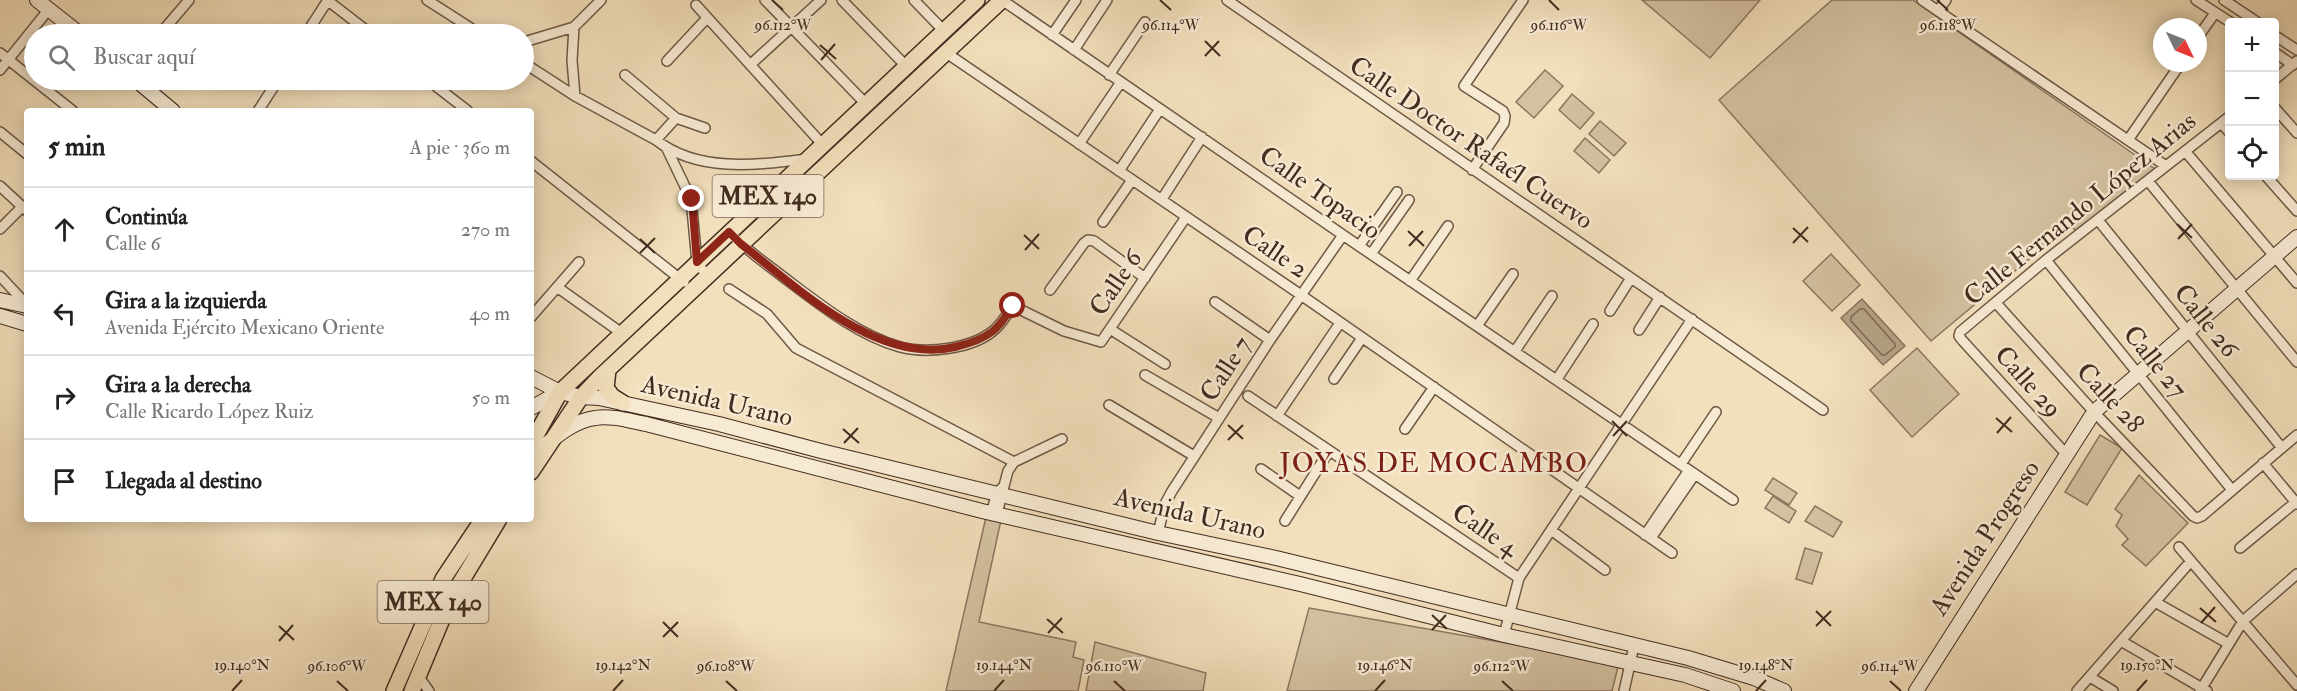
<!DOCTYPE html>
<html lang="es">
<head>
<meta charset="utf-8">
<style>
  :root { --surface:#fff; --page:#f2f2f2; --text:#222; --muted:#767676; --line:#e0e0e0 }
  body { margin:0; font-family:"IM FELL Double Pica",serif; background:var(--page); color:var(--text) }
  .controls { position:absolute; right:18px; top:18px; display:grid; overflow:hidden; border-radius:6px; box-shadow:0 3px 15px #0003 }
  .controls button { width:54px; height:54px; display:grid; place-items:center; padding:0; border:0; border-bottom:2px solid var(--line); background:var(--surface); color:var(--text); font:30px sans-serif }
  .compass { position:absolute; left:2153px; top:18px; width:54px; height:54px; border-radius:50%; background:var(--surface); box-shadow:0 3px 15px #0003; rotate:133deg }
  .stop { position:absolute; width:18px; height:18px; margin:-14px; border:4px solid #8f2418; border-radius:50%; background:#fff }
  .stop.end { background:#8f2418; border-color:#fff; box-shadow:0 2px 6px #0008 }
  .list { margin:0; padding:0; list-style:none }
  h2 { display:flex; justify-content:space-between; align-items:center; height:78px; margin:0; padding:0 24px; font-size:26px }
  h2 small { font-size:20px; font-weight:400; color:var(--muted) }
  .list li { display:grid; grid-template-columns:39px 1fr auto; gap:18px; align-items:center; box-sizing:border-box; height:84px; padding:0 24px; border-top:2px solid var(--line) }
  .list b { display:block; font-size:22px; white-space:nowrap }
  .list p { margin:0; font-size:20px; white-space:nowrap; color:var(--muted) }
  .list em { font-size:20px; font-style:normal; color:var(--muted) }
  .icon { flex:none; width:33px; height:33px; fill:none; stroke:currentColor; stroke-width:2; stroke-linecap:round; stroke-linejoin:round }
  .map { position:relative; flex:none; width:2297px; height:691px; overflow:hidden }
  .search { position:absolute; background:var(--surface); box-shadow:0 3px 15px #0003; left:24px; top:24px; width:510px; height:66px; display:flex; align-items:center; gap:15px; box-sizing:border-box; padding:0 21px; border-radius:33px; color:var(--muted); font-size:22px }
  .panel { position:absolute; background:var(--surface); box-shadow:0 3px 15px #0003; left:24px; top:108px; width:510px; height:414px; border-radius:6px }
  .map>svg:first-child { display:block }
  .green { fill:#d4c1a1; stroke:#8b7660; stroke-width:1.5 }
  .water { fill:#b6a286; stroke:#88735d; stroke-width:1.5 }
  .lines { fill:none; stroke-linecap:round; stroke-linejoin:round }
  .shore { stroke:#7c6753; stroke-width:1.5 }
  .street-casing { stroke:#6e5947; stroke-width:12 }
  .secondary-casing { stroke:#422c20; stroke-width:16 }
  .primary-casing { stroke:#422c20; stroke-width:18 }
  .street { stroke:#f7ead3; stroke-width:9 }
  .secondary { stroke:#f7ead3; stroke-width:14 }
  .primary { stroke:#f2dfbb; stroke-width:15 }
  .route { stroke:#8f2418; stroke-width:8 }
  .ticks { fill:none; stroke:#422c20; stroke-width:2 }
  .labels { text-anchor:middle; dominant-baseline:central; stroke-width:5; stroke-linejoin:round; paint-order:stroke }
  .shield { fill:#f7ead3; stroke:#786556; stroke-width:1.5 }
  .shield-label { font-size:24px; font-weight:bold; fill:#422c20 }
  .street-label { font-size:26px; fill:#422c20; stroke:#f7ead3 }
  .neighbourhood-label { font-size:27px; letter-spacing:1.5px; fill:#7a1f14; stroke:#f7ead3 }
  .ticks-label { font-size:15px; text-anchor:middle; fill:#422c20; stroke:#f7ead3; stroke-width:5; stroke-linejoin:round; paint-order:stroke }
</style>
</head>
<body>
<div class="map">
<svg width="2297" height="691" viewBox="0 0 2297 691">
  <rect width="100%" height="100%" fill="#f2dfbb"/>
  <filter id="stains"><feTurbulence type="fractalNoise" baseFrequency=".00333" numOctaves="4"/><feColorMatrix values="0 0 0 0 .2 0 0 0 0 .09 0 0 0 0 .02 0 0 0 .5 -.17"/></filter>
  <radialGradient id="worn" r=".72"><stop offset=".6" stop-color="#630" stop-opacity="0"/><stop offset="1" stop-color="#630" stop-opacity=".3"/></radialGradient>
  <path class="green" d="M1642,0H1760L1710,58Z
    M1832,0H1913L2155,169L2076,231L2070,225L1931,341L1719,100Z
    M1545,70L1563,86L1534,118L1516,102Z
    M1572,94L1594,113L1580,129L1559,110Z
    M1600,121L1626,143L1614,156L1589,134Z
    M1585,138L1610,160L1599,173L1574,151Z
    M1831,254L1860,285L1832,311L1803,281Z
    M1917,348L1959,394L1912,437L1870,390Z
    M2100,435L2122,448L2087,505L2065,492Z
    M2139,475L2188,523L2146,566L2122,545L2128,539L2116,526L2122,515L2115,509Z
    M1773,478L1797,493L1789,505L1765,490Z
    M1773,496L1796,511L1789,523L1765,508Z
    M1815,506L1842,522L1833,537L1805,521Z
    M986,517L1001,520L979,622L1076,642L1073,657L1084,660L1078,691H946Z
    M1805,548L1822,553L1812,584L1796,579Z
    M1309,608L1619,663L1612,691H1287Z
    M1095,642L1206,673L1203,691H1086Z"/>
  <path class="water" d="M1862,299L1905,346L1883,365L1841,318Z"/>
  <g class="lines">
    <path class="shore" d="M1860,309H1864L1895,344V347L1885,355H1882L1851,321V317Z"/>
    <g class="street-casing">
      <path id="street" d="M327,0L371,34
        M427,0L480,34
        M765,0L866,104
        M842,0L906,66
        M914,0L944,31
        M1002,0L1359,246L1733,500
        M1227,0L1823,410
        M1922,0L2166,166
        M2196,0L2230,22
        M2224,0L2257,22
        M696,5L823,145
        M1938,11L1946,0
        M574,27L572,60L575,96
        M160,34L189,0
        M306,34L328,0
        M1052,35L1076,0
        M2274,35L2297,50
        M2198,37L2215,13
        M524,42L574,27L601,0
        M1074,50L1107,0
        M945,52L1301,295L1672,553
        M2274,52L2293,65
        M0,53L73,111
        M667,61L707,18
        M524,63L575,96L656,140C698,173 757,165 806,159
        M750,65L821,0
        M0,70L49,9
        M625,75L676,118L705,128
        M1109,75L1145,22
        M428,80L468,111
        M2274,80L2297,61
        M2274,107L2297,133
        M258,111L278,80
        M2221,123L2230,133
        M0,132L27,154
        M656,140L676,118
        M2128,140L2181,63
        M1079,144L1121,82
        M667,149L691,199L697,262L707,276
        M2185,151L2297,283
        M531,161L684,282
        M1472,170L1504,123L1505,116L1503,111L1464,86L1523,0
        M1119,171L1160,109
        M2266,176L2297,211
        M2148,181L2297,362
        M0,186L27,211
        M1162,199L1202,137
        M2098,220L2282,448
        M1103,222L1132,180
        M0,229L22,207
        M729,232C745,249 764,262 782,276C818,303 857,335 900,347C927,354 971,349 993,331C1001,325 1007,314 1013,306L1064,331L1101,342L1186,217
        M1359,246L1397,192
        M1371,254L1409,200
        M2046,260L2232,490
        M0,276L27,305
        M1410,281L1448,226
        M557,287L623,334
        M729,289L767,314L796,348L1014,462
        M1050,290L1084,243L1088,240L1094,241L1145,278
        M1215,302L1270,340
        M1996,303L2094,412L2193,516L2197,518L2202,516L2297,435
        M1610,311L1631,278
        M531,317L579,262
        M1477,326L1513,274
        M1110,329L1165,364
        M1639,330L1660,297
        M1515,351L1552,296
        M1145,375L1219,418
        M1334,379L1362,338
        M1557,379L1593,324
        M1248,396L1519,578
        M1109,405L1194,456
        M1277,416L1340,323
        M1405,429L1434,387
        M2067,455L1962,340L1959,336L1960,332L2046,260L2230,116
        M2263,463L2297,504
        M1681,464L1716,412
        M1261,469L1300,496
        M1004,486L1008,471L1014,462L1062,439
        M991,513L997,493L1004,486L997,514
        M1285,521L1329,451
        M1551,530L1605,570
        M1158,533L1165,504L1172,491L1270,340L1343,235
        M1645,535L1689,470
        M1651,538L1695,474
        M2179,547L2297,685
        M2240,548L2297,501
        M2155,602L2229,644
        M1504,635L1519,578L1692,319
        M2121,641L2207,691
        M419,677L429,691
        M2090,677L2113,691
        M1624,691L1634,646
        M2077,691L2191,561
        M2200,691L2243,621L2297,574"/>
    </g>
    <g class="secondary-casing">
      <path id="secondary" d="M37,0L80,34
        M136,80L173,111
        M0,300L27,306
        M0,316L27,324
        M531,377L560,392
        M531,408L560,392L581,397L599,398L719,424L821,451L1158,533L1276,558L1688,658L1754,678L1784,691
        M531,456C550,442 571,421 595,418C611,415 630,421 646,424L982,511L1300,584L1504,635L1685,675L1733,691
        M1916,691L2094,412L2297,237"/>
    </g>
    <g class="primary-casing">
      <path id="primary" d="M608,370L606,388L612,396L623,403
        M531,444L560,392L977,0
        M531,472L581,397L601,376L1002,0
        M394,691L443,579L483,519
        M412,691L450,600L499,519"/>
    </g>
    <use href="#street" class="street"/>
    <use href="#secondary" class="secondary"/>
    <use href="#primary" class="primary"/>
  </g>
  <g class="lines">
    <path class="route" d="M692,199L697,262L729,232L741,244C798,288 877,365 955,347C968,344 983,339 993,331C1001,325 1007,314 1013,306"/>
  </g>
  <path class="ticks" d="M772,0L783,10M1160,0L1171,10M1549,0L1559,10M1937,0L1948,10M1205,41L1220,56M820,45L836,59M1205,56L1219,41M821,60L835,44M2177,224L2192,238M1793,228L1808,242M1408,231L1424,246M1024,235L1039,249M640,239L655,253M2178,239L2192,224M1793,243L1808,227M1409,246L1423,231M1025,250L1039,234M640,253L655,238M1996,418L2012,432M1612,421L1627,436M1228,425L1243,439M843,429L859,443M1997,433L2011,417M1613,436L1627,421M1228,440L1243,425M844,443L858,428M2200,608L2216,622M1816,611L1831,626M1432,615L1447,629M1047,619L1063,633M663,622L678,637M2201,623L2215,607M279,626L294,640M1816,626L1831,611M1432,630L1446,615M1048,633L1062,618M663,637L678,622M279,641L293,625M337,681L348,691M726,681L737,691M1114,681L1125,691M1502,681L1513,691M1890,681L1901,691M232,691L242,680M613,691L623,680M994,691L1004,680M1375,691L1385,680M1756,691L1766,680M2137,691L2147,680"/>
  <g class="labels">
    <g class="shield">
      <rect x="712.5" y="175" width="111" height="42" rx="4.5"/>
      <rect x="377.5" y="581" width="111" height="42" rx="4.5"/>
    </g>
    <g class="shield-label">
      <text x="768" y="196">MEX 140</text>
      <text x="433" y="602">MEX 140</text>
    </g>
    <g class="street-label">
      <text transform="translate(1471 143) rotate(34)">Calle Doctor Rafaél Cuervo</text>
      <text transform="translate(1320 193) rotate(35)">Calle Topacio</text>
      <text transform="translate(2080 209) rotate(-39)">Calle Fernando López Arias</text>
      <text transform="translate(1275 252) rotate(34)">Calle 2</text>
      <text transform="translate(1116 283) rotate(-56)">Calle 6</text>
      <text transform="translate(2206 321) rotate(51)">Calle 26</text>
      <text transform="translate(2155 362) rotate(51)">Calle 27</text>
      <text transform="translate(1226 369) rotate(-57)">Calle 7</text>
      <text transform="translate(2028 382) rotate(48)">Calle 29</text>
      <text transform="translate(2110 398) rotate(47)">Calle 28</text>
      <text transform="translate(717 401) rotate(13)">Avenida Urano</text>
      <text transform="translate(1190 514) rotate(13)">Avenida Urano</text>
      <text transform="translate(1485 530) rotate(34)">Calle 4</text>
      <text transform="translate(1985 538) rotate(-57)">Avenida Progreso</text>
    </g>
    <g class="neighbourhood-label">
      <text x="1434" y="463">JOYAS DE MOCAMBO</text>
    </g>
  </g>
  <g class="ticks-label">
    <text x="783" y="30">96.112°W</text>
    <text x="1171" y="30">96.114°W</text>
    <text x="1559" y="30">96.116°W</text>
    <text x="1948" y="30">96.118°W</text>
    <text x="242" y="670">19.140°N</text>
    <text x="623" y="670">19.142°N</text>
    <text x="1004" y="670">19.144°N</text>
    <text x="1385" y="670">19.146°N</text>
    <text x="1766" y="670">19.148°N</text>
    <text x="2147" y="670">19.150°N</text>
    <text x="337" y="671">96.106°W</text>
    <text x="726" y="671">96.108°W</text>
    <text x="1114" y="671">96.110°W</text>
    <text x="1502" y="671">96.112°W</text>
    <text x="1890" y="671">96.114°W</text>
  </g>
  <rect width="100%" height="100%" filter="url(#stains)"/>
  <rect width="100%" height="100%" fill="url(#worn)"/>
</svg>
<div class="controls">
<button>+</button>
<button>−</button>
<button><svg class="icon" aria-label="locate" viewBox="0 0 24 24"><circle cx="12" cy="12" r="6"/><path d="M12 2v4M12 18v4M2 12h4M18 12h4"/></svg></button>
</div>
<svg class="compass" viewBox="-18 -18 36 36"><path d="M0-13l5 13h-10z" fill="#e53935"/><path d="M0 13l5-13h-10z" fill="#767676"/></svg>
<div class="stop" style="left:1013px;top:306px"></div>
<div class="stop end" style="left:692px;top:199px"></div>
<div class="search"><svg class="icon" aria-label="search" viewBox="0 0 24 24"><circle cx="10" cy="10" r="6"/><path d="M15 15l6 6"/></svg>Buscar aquí</div>
<section class="panel">
<h2>5 min<small>A pie · 360 m</small></h2>
<ul class="list">
<li><svg class="icon" aria-label="ahead" viewBox="0 0 24 24"><path d="M12 20V5M6 11l6-6 6 6"/></svg><div><b>Continúa</b><p>Calle 6</p></div><em>270 m</em></li>
<li><svg class="icon" aria-label="left" viewBox="0 0 24 24"><path d="M17 20v-9H6M10 6l-5 5 5 5"/></svg><div><b>Gira a la izquierda</b><p>Avenida Ejército Mexicano Oriente</p></div><em>40 m</em></li>
<li><svg class="icon" aria-label="right" viewBox="0 0 24 24"><path d="M7 20v-9h11M14 6l5 5-5 5"/></svg><div><b>Gira a la derecha</b><p>Calle Ricardo López Ruiz</p></div><em>50 m</em></li>
<li><svg class="icon" aria-label="arrive" viewBox="0 0 24 24"><path d="M6 21V4h12l-3 4 3 4H6"/></svg><div><b>Llegada al destino</b></div></li>
</ul>
</section>
</div>
</body>
</html>
